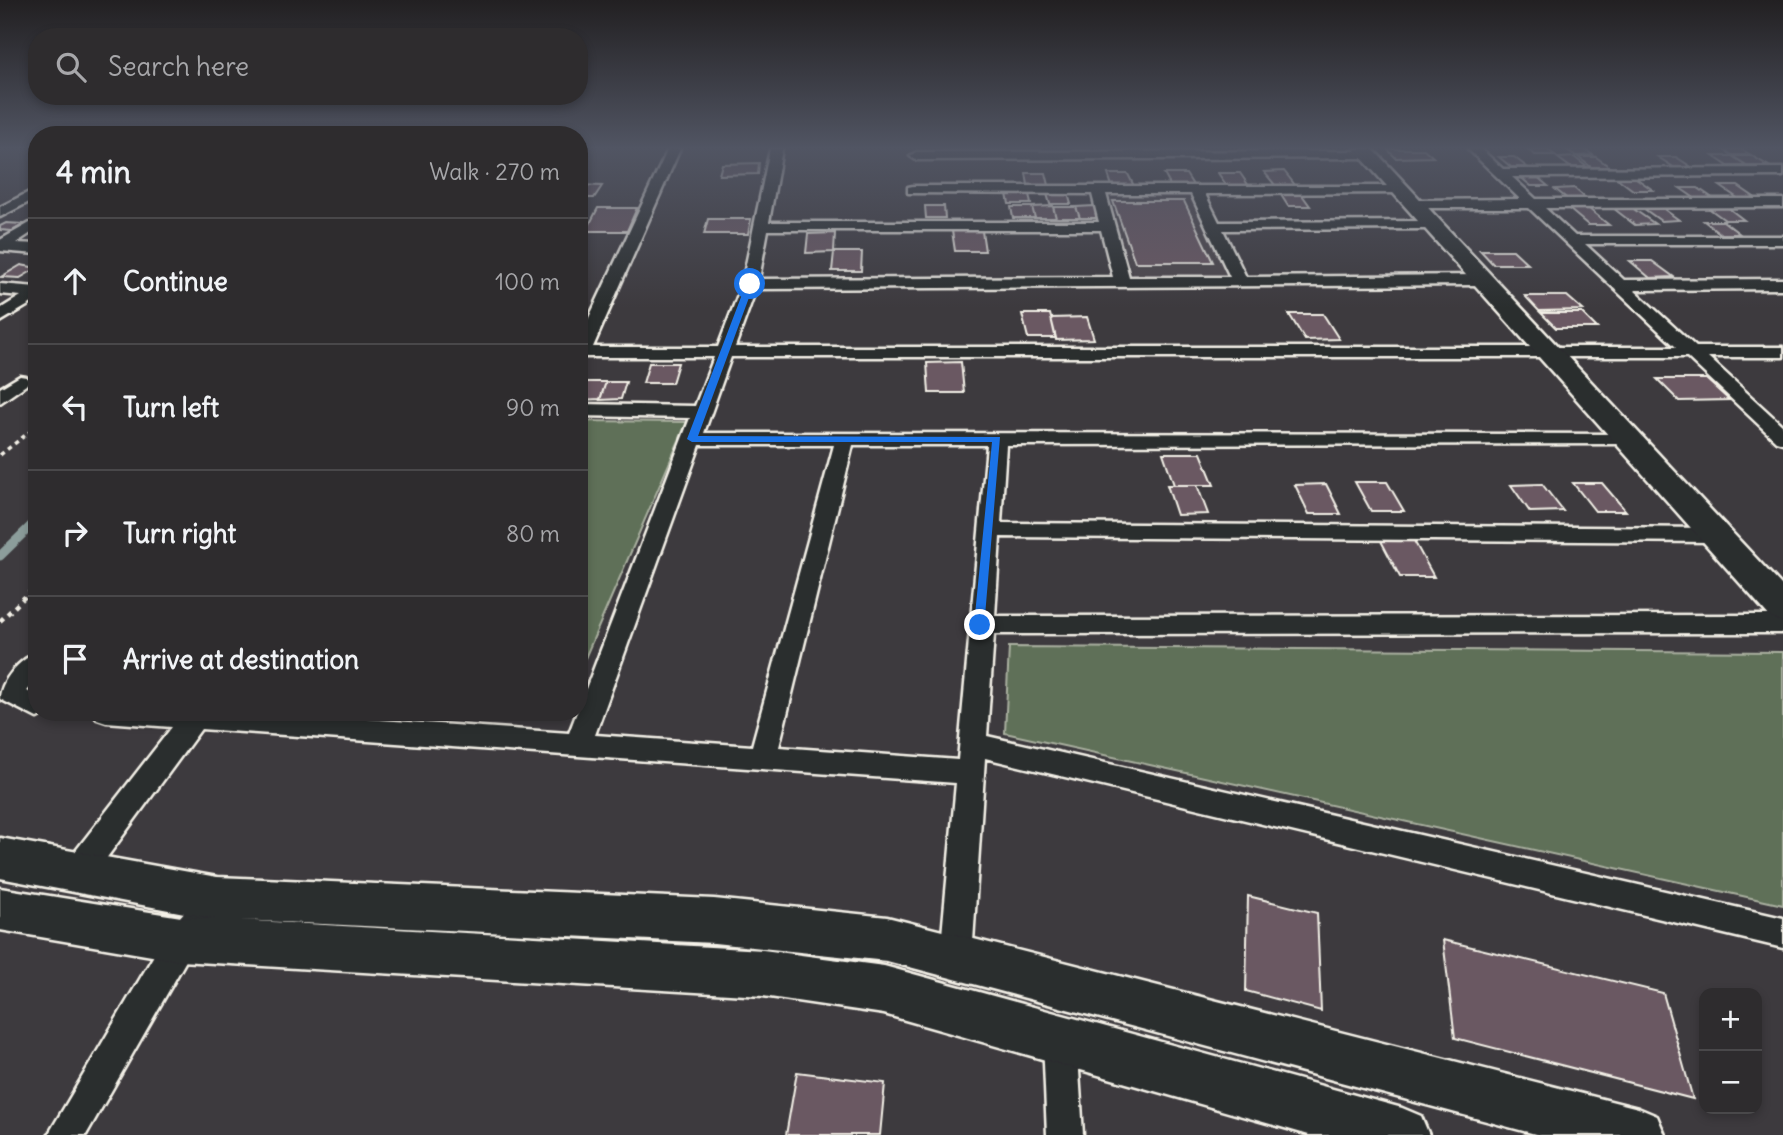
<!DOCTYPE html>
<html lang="en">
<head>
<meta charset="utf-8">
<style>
  :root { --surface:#2e2c2e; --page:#363436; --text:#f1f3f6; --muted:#a7a7aa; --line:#49484a }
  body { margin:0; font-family:Delius,sans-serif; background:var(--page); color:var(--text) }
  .controls { position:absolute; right:21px; bottom:21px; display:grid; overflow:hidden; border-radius:14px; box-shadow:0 4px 10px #0003 }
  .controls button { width:63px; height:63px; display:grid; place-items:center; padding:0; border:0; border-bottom:2px solid var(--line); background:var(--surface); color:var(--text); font:35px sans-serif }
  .stop { position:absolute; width:21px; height:21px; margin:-16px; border:5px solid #1a73e8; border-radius:50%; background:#fff }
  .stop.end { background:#1a73e8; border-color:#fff; box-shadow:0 2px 7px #0008 }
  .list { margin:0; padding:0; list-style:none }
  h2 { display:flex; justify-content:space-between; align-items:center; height:91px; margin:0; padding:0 28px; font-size:30px }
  h2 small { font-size:23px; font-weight:400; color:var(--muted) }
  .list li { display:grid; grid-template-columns:46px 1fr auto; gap:21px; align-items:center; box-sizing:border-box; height:126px; padding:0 28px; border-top:2px solid var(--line) }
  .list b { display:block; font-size:26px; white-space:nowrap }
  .list em { font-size:23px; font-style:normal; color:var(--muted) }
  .icon { flex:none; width:38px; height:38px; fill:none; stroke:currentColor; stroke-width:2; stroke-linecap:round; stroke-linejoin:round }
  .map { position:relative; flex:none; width:1783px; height:1135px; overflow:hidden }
  .search { position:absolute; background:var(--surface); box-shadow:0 4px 10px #0003; left:28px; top:28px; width:560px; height:77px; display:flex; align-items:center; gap:18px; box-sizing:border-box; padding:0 24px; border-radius:28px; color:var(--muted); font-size:26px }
  .panel { position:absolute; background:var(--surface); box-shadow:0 4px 10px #0003; left:28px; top:126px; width:560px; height:595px; border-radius:28px }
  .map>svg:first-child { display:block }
  .built { fill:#4d464c }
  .green { fill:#5f7059; stroke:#aab0a0; stroke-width:2 }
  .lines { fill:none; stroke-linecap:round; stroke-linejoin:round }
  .stream { stroke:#8c9d9b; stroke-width:9 }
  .building { fill:#6a5962; stroke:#f4f1e8; stroke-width:2 }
  .street-casing { stroke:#f4f1e8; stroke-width:5 }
  .secondary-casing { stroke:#f4f1e8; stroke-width:5 }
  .path-far1 { stroke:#f4f1e8; stroke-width:3.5; stroke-dasharray:4.5 4.5; stroke-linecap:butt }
  .path { stroke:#f4f1e8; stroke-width:4.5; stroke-dasharray:5 5; stroke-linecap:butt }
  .street { fill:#2a2d2e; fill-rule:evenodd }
  .secondary { fill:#2a2d2e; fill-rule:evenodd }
  .route { fill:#1a73e8 }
</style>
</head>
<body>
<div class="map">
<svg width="1783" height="1135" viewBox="0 0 1783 1135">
  <rect width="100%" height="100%" fill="#3d3a3e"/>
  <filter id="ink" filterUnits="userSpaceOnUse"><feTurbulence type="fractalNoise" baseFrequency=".0143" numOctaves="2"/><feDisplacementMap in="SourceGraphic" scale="14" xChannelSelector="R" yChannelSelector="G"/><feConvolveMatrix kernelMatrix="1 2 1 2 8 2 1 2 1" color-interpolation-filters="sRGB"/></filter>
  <g filter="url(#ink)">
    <path class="built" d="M1105,194H1192L1232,275H1133Z"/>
    <path class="green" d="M579,421L687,422L579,672Z
      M1009,647L1783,652V905L1005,733Z"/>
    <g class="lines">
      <path class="stream" d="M0,556L37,520"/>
    </g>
    <path class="building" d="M1387,149H1424L1433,157L1396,158Z
      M1527,149H1547L1555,155H1535Z
      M1566,149H1584L1593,155L1576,156Z
      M1722,149H1741L1751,155H1732Z
      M1713,156H1732L1748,166H1728Z
      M1732,156H1752L1769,166H1748Z
      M1499,157H1514L1527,167H1511Z
      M1574,157L1587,167H1570L1558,158Z
      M1578,157H1596L1610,167H1591Z
      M1658,157H1676L1693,168H1675Z
      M759,163L758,174L719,175L722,164Z
      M1284,171L1295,185H1275L1264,172Z
      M1026,173H1046L1049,185H1028Z
      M1218,173H1240L1249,186H1227Z
      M1108,174H1128L1134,186H1112Z
      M1164,174H1186L1193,185H1170Z
      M1518,175H1535L1548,186H1531Z
      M1617,178H1636L1653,190H1633Z
      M579,185L602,186L594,198H579Z
      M1720,186H1738L1757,199H1739Z
      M1574,188L1588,200H1569L1555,189Z
      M1680,188H1698L1714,199H1696Z
      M1007,194H1029L1031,204H1009Z
      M1047,194H1068L1071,204H1050Z
      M1281,195H1302L1310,206H1288Z
      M1113,201H1184L1213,262H1135Z
      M925,206H944L945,218H926Z
      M1053,206L1056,218H1035L1032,207Z
      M1094,206L1098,218H1080L1076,207Z
      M1011,207H1032L1035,218H1013Z
      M1053,207H1076L1080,218H1056Z
      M1661,207L1679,220L1661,221L1643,208Z
      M1707,207H1727L1744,220H1725Z
      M598,208H637L627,231H586Z
      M1613,208H1632L1655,224L1635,225Z
      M1569,209H1589L1609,225H1588Z
      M708,219H751L748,234H704Z
      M1704,221H1723L1740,234H1721Z
      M6,223L24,224L12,231L0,230V226Z
      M952,231H982L985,251H955Z
      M835,233L834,252L806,253L808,234Z
      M1480,250H1513L1528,264H1493Z
      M834,252H862L861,271H832Z
      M1630,261H1652L1674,277L1650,278Z
      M21,265L37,268L20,278L1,277Z
      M1525,296H1567L1583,310L1539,311Z
      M1541,313H1582L1597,328H1556Z
      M1022,314H1050L1056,338H1028Z
      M1289,314H1323L1339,339L1305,340Z
      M1087,317L1094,339L1056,340L1051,318Z
      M961,362L964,393H929L927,363Z
      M649,363H678L672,383H643Z
      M1657,379H1706L1729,400L1679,401Z
      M586,382H606L600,399L579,400Z
      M606,382H626L621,399L600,400Z
      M1163,453H1201L1214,485H1174Z
      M1355,482H1387L1404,511H1371Z
      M1573,483H1602L1626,511H1595Z
      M1326,484L1341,514H1309L1295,485Z
      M1542,484L1563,511L1530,512L1511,485Z
      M1167,485H1197L1208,514L1177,515Z
      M1380,539H1413L1434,577H1400Z
      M1248,896L1317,913L1321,1011L1246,991Z
      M1443,940L1663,993L1693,1099L1455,1038Z
      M797,1072L885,1083L880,1135H786Z"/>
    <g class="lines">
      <g class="street-casing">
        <path id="street" d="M668,149H680L593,347H718L742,284L770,149H782L769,222H1099L1092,194L908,193V187L913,186H1401L1406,187V193L1205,194L1219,222L1433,221L1440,225L1433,229L1223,230L1246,277L1483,275L1491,280L1483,285L756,289L735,347H1676L1529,208H1413L1406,204L1413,200L1520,199L1468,149H1481L1503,169L1783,168V176L1512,177L1536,199H1783V207L1545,208L1575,236H1783V244H1585L1624,280L1783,279V289L1634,290L1696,347H1783V357H1708L1783,426V443L1776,441L1687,357H731L704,433L1634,434L1637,438L1627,444L1006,445L1001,523L1715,528L1723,530L1726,535L1723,540L1715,542L1000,537L995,616L1783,615V633L994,634L987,736L1783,918V948L985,758L972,957L967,968L956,973L945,968L940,957L956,783L201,729L89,882L78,886L67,882L63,872L67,862L172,727L106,722L97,719L93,712H264L569,733L690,418L579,416V404L695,406L714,357H579V339ZM1106,194H1191L1230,277H1129ZM768,230H1101L1113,277L759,279ZM700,445H834L752,746L595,735ZM853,445H987L958,760L779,747Z
          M1373,151V157L1368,158L916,160L910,156L916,152Z
          M37,188V198L0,217V207Z
          M37,219V229L16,243L37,244V254L0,251V240Z
          M0,284L37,287V300L0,322V309L21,296L0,294Z
          M20,376L26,377L29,381L26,385L0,403V388Z
          M37,653V680L27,691L37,696V712H48L37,718L0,699C0,682 20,658 37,653Z
          M217,884L228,888L232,898L228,908L192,950L86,1135H48L170,928L206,888Z
          M1060,1022L1072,1027L1077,1039L1083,1135H1047L1043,1039L1048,1027Z"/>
      </g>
      <g class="secondary-casing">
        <path id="secondary" d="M1354,149H1373L1783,587V622L1771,618Z
          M0,838L217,877L714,899L887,917L1638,1108L1657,1116L1665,1135H1539L887,961L714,943L239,920L763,950L884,966L1402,1108L1421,1116L1429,1135H1309L884,1014L763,996L181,961L0,930V888L181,917L216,919L0,878Z"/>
      </g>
      <path class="path-far1" d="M0,455L37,426"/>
      <path class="path" d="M0,621L37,585"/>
      <use href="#street" class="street"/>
      <use href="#secondary" class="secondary"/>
    </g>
  </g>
  <linearGradient id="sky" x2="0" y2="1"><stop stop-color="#222022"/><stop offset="0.48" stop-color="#515563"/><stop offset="1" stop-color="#515563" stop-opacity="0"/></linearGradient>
  <rect width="1783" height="308" fill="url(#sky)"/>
  <path class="route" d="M750,281L754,284L698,436L1000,437L984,628L980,630L974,625L992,442H692L687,439L746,284Z"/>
</svg>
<div class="controls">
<button>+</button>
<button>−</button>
</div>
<div class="stop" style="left:750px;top:284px"></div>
<div class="stop end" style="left:980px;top:625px"></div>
<div class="search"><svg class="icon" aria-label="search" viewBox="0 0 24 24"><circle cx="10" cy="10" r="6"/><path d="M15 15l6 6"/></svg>Search here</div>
<section class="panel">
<h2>4 min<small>Walk · 270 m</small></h2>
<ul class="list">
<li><svg class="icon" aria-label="ahead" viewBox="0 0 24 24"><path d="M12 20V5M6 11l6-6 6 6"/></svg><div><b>Continue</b></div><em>100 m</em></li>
<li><svg class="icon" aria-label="left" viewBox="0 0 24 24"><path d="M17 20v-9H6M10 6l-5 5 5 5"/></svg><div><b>Turn left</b></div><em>90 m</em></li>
<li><svg class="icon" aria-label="right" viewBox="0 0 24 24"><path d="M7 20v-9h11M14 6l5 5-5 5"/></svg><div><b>Turn right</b></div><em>80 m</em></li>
<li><svg class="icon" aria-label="arrive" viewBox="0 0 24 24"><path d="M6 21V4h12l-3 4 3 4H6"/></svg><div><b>Arrive at destination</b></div></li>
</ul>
</section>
</div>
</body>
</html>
